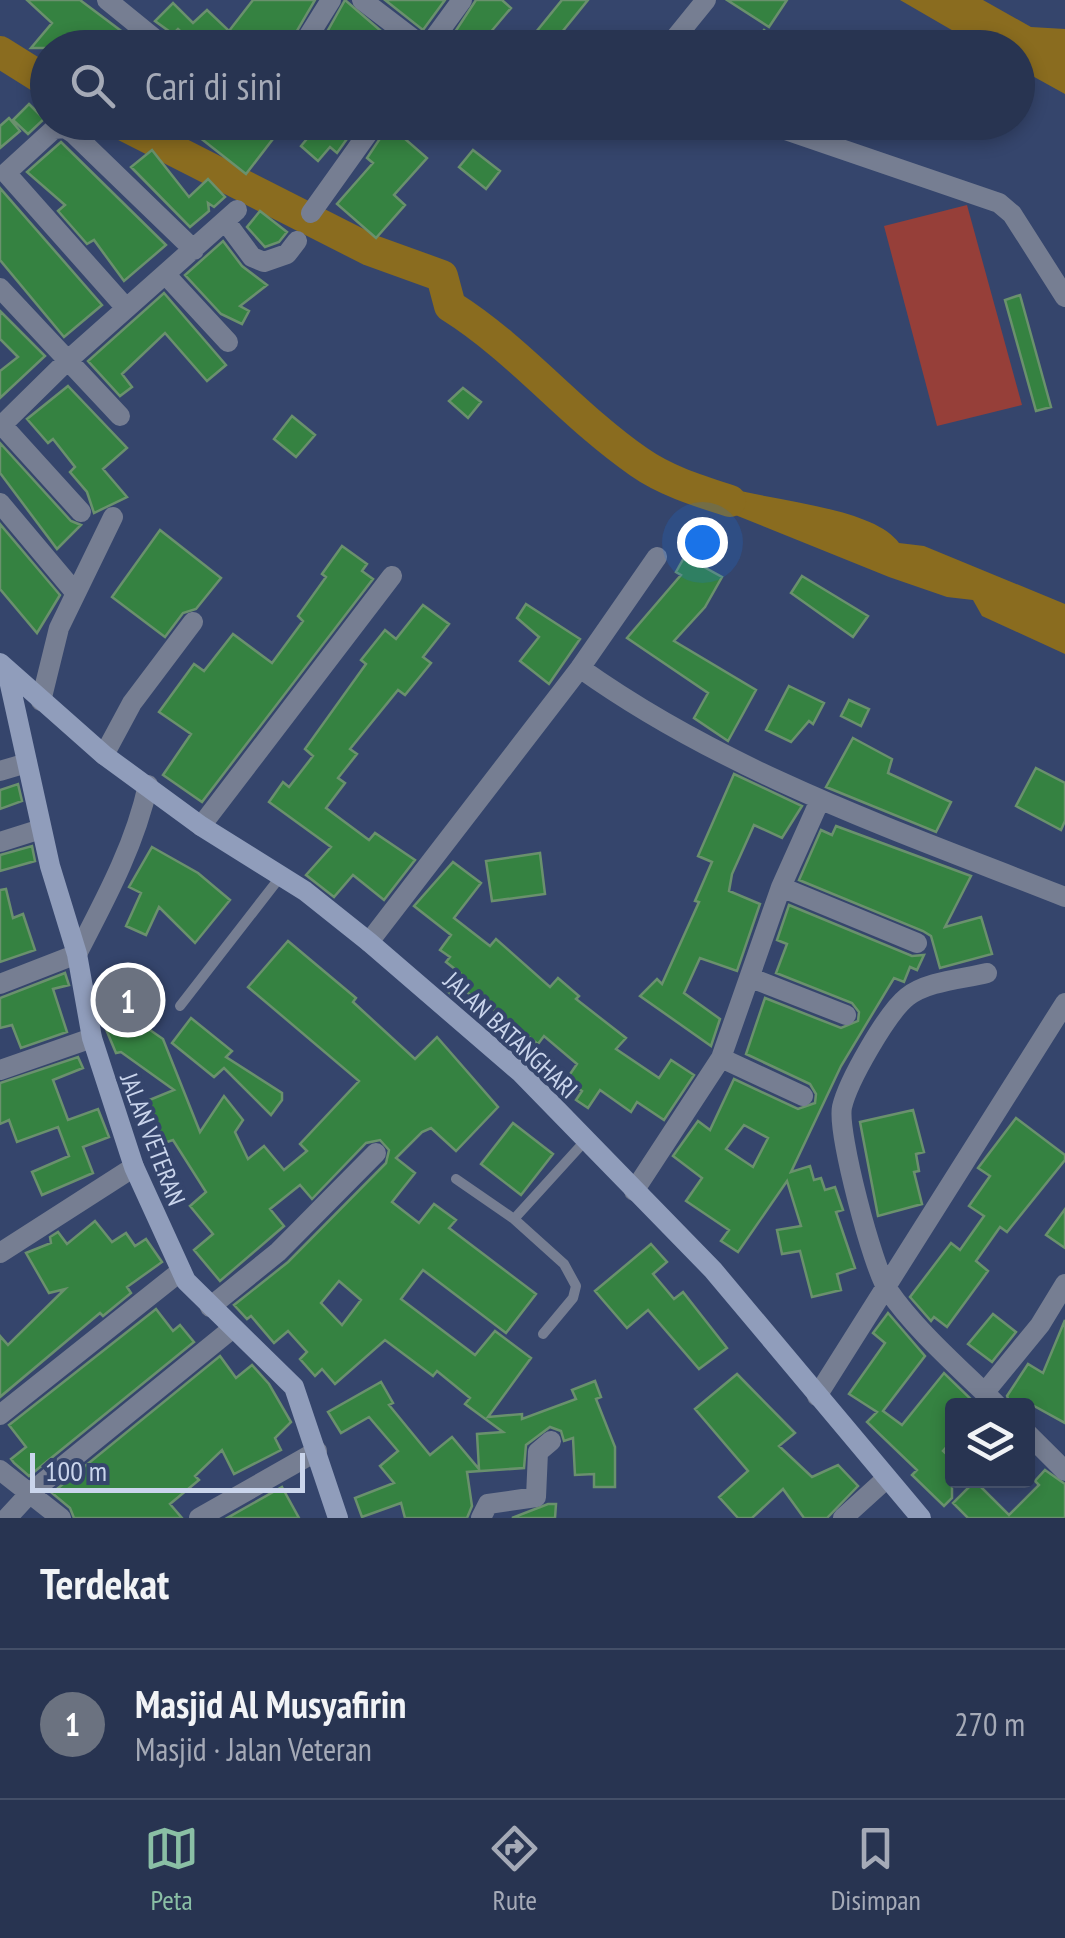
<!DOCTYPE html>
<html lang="id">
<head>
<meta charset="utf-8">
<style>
  :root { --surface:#283451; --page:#303c58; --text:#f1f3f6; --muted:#a5aab7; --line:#444f68; --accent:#8abfa5 }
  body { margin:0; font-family:"PT Sans Narrow",sans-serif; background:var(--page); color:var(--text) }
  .controls { position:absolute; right:30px; bottom:30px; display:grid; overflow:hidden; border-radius:10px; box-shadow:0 5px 15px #0003 }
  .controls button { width:90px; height:90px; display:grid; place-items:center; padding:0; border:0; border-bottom:2px solid var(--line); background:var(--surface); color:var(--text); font:50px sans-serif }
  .scale { position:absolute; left:30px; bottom:25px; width:275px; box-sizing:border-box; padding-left:10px; border:5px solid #cad5ec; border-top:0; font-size:28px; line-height:35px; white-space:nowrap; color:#cad5ec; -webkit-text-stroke:8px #35456c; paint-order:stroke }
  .you { position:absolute; left:702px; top:542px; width:35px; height:35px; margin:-25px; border:8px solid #fff; border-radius:50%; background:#1a73e8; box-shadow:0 0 0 15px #1a73e833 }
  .badge { display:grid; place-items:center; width:65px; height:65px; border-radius:50%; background:var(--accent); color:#fff; font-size:32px; font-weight:700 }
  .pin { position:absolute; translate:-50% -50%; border:5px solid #fff; box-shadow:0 2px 10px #0006 }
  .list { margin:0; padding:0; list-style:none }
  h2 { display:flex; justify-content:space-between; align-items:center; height:130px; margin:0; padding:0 40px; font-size:42px }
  h2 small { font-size:32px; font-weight:400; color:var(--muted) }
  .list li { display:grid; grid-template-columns:65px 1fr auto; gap:30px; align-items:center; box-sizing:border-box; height:150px; padding:0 40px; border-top:2px solid var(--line) }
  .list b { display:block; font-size:38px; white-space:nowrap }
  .list p { margin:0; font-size:32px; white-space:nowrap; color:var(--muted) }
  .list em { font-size:32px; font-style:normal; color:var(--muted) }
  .icon { flex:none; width:55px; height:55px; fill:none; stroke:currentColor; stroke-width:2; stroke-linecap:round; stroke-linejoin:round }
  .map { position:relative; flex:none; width:1065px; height:1518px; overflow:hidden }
  .search { position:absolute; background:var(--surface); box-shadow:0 5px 15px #0003; left:30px; right:30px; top:30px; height:110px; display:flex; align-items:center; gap:25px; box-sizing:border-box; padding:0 35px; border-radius:55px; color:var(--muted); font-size:38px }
  .sheet { height:280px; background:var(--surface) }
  nav { display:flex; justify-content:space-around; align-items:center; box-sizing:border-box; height:140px; border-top:2px solid var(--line); background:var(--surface); font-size:28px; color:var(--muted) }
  nav a { display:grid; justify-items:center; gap:5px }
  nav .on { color:var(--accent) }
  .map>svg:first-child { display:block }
  .green { fill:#963f39 }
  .water { fill:#8a6c1f }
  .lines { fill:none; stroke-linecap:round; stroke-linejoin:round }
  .river { stroke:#8a6c1f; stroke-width:32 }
  .building { fill:#358241; stroke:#6a916d; stroke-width:2.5; fill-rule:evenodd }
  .lane { stroke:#767e92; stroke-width:10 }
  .street { stroke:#767e92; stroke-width:20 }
  .secondary { stroke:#909dbb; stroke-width:20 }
  .labels { text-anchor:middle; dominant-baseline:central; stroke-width:8; stroke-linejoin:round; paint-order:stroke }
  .street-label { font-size:25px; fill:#cad5ec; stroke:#35456c }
</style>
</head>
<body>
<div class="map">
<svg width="1065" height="1518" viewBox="0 0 1065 1518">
  <rect width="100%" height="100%" fill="#35456c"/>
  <path class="green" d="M967,205L1022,405L937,426L884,226Z"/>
  <path class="water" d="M900,0H983L1031,27L1065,29V94L1018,68V48L981,47Z
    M704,480C751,501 870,503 899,543L924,546L1065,604V654L982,616L973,600L947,597L889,577L693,498L688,488Z"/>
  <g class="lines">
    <path class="river" d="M0,52L48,82
      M118,122L370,250L442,276L450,306C520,350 571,415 639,462C666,481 699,491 730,501"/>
  </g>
  <path class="building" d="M27,0H80L144,48H31L52,23Z
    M253,0H315L287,48H268L254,35L244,45L246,48H198L178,29L173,34L155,21L173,3L193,23L207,10L229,31Z
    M345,0L388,37L379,48H318Z
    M385,0H445L423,30Z
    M476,0H502L511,8L489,34L505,48H457L449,41Z
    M562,0H588L549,48H523Z
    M727,0H787L769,27Z
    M764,30L785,48H749Z
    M29,104L44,119L28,134L13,120Z
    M9,118L20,131L0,148V126Z
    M180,122H286L246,174Z
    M321,122H359L337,153L330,147L318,161L301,146Z
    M389,125L427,158L394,195L405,205L376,238L337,204L373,163L367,158Z
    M61,142L166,245L124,281L94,240L87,244L58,211L65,205L27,172Z
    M152,150L189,197L208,179L225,197L214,207L208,203L209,211L190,227L131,167Z
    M473,150L500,171L486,189L459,167Z
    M0,188L102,305L64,337L0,260Z
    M260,211L287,232L279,242L265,247L247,227Z
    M223,241L242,266L267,285L240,306L249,311L242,324L221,314L185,275Z
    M164,293L226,365L207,381L165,333L122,374L132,387L120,396L88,361Z
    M1020,295L1051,407L1036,411L1005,300Z
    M0,311L45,356L0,398V371L18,357L0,339Z
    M68,386L127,448L103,469L127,497L94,513L87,492L70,472L75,467L53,439L48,443L27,419Z
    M463,388L481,402L468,418L449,401Z
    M292,416L315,435L296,457L274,439Z
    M0,443L71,521L81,525L57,549L0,473Z
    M0,524L60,595L37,633L0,589Z
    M160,530L221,578L196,609L183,613L165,637L112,597Z
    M342,546L367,564L362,571L373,579L202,802L163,775L191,734L159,712L194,664L204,671L233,634L272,663L303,621L298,616L326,577L322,574Z
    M690,547L709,558L704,567L722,577L705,607L674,641L756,690L728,741L694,718L708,693L627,638L681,575L676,572Z
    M802,576L868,616L853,637L791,593Z
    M526,604L580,639L549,684L520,661L539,637L517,618Z
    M423,605L449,624L423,657L431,663L405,695L398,690L350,749L357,754L338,778L345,783L326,808L369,840L375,833L415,860L384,900L353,875L334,897L306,875L331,847L269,802L283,782L289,787L313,756L305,749L366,664L361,660L385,630L396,639Z
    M789,686L824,703L813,724L809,721L791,742L766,730Z
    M849,700L869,709L861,726L841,716Z
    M853,738L892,759L888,773L951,802L936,832L826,787Z
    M1036,768L1065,783V821L1061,830L1016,806Z
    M734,774L802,806L782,838L754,825L732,874L729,891L760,904L737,971L700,958L684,993L720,1019L711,1046L640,996L657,979L662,984L699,902L695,901L712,862L698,856Z
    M18,784L22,801L0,809V790Z
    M836,826L971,876L945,927L981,917L992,954L940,968L931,936L923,931L799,880L821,830L832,835Z
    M32,846L35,861L0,871V855Z
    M152,847L198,873L230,900L195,943L159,907L146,935L126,926L141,893L129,887Z
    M540,853L545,894L492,901L486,861Z
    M453,862L481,883L454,918L490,946L496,939L550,987L558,978L579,996L576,999L626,1038L616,1049L659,1078L671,1060L694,1075L664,1120L637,1102L631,1112L600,1090L588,1108L576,1100L582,1091L566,1080L577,1064L544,1036L538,1044L479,999L464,991L457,999L446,990L460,973L446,962L450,957L440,950L451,935L414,906Z
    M6,889L13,918L23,914L35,950L0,962V890Z
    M789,905L912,956L924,955L917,970L910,967L904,982L894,978L841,1066L791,1172L810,1166L814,1180L821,1178L825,1190L835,1187L843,1210L836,1212L855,1268L837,1274L841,1290L812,1297L800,1251L782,1254L777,1230L801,1226L787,1181L738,1252L721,1241L729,1230L686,1201L702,1178L673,1156L698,1121L710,1130L734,1079L798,1109L815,1103L816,1094L810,1084L746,1054L765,998L841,1028L858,1021L859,1012L852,1003L776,973L787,944L777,940ZM744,1125L768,1138L753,1167L726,1149Z
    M288,941L356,998L353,1002L415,1059L437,1037L498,1107L456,1151L431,1128L422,1132L396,1158L415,1173L392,1202L419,1223L434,1204L456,1220L449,1228L536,1294L506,1333L423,1270L401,1299L475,1355L495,1331L531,1358L488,1417L522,1414V1419L576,1399L572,1390L595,1381L601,1397L596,1399L615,1447V1487H594V1474L575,1475L573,1438L564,1441L561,1431L550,1427L526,1445L524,1468L467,1472L472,1506L467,1518H405L401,1503L362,1517L355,1498L394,1483L380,1466L398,1451L369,1417L341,1433L328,1412L381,1382L393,1403L389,1405L430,1455L452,1437L479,1469L477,1434L503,1432L465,1404L470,1398L437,1371L433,1376L385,1340L335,1384L322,1369L315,1376L300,1359L307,1352L288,1331L274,1343L251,1316L247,1319L234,1305L288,1262L386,1163L389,1150L380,1140L366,1143L312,1199L300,1185L270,1209L284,1226L220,1281L194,1250L213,1234L190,1206L206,1192L173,1140L164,1143L147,1101L174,1090L121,1052L116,1053L103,1022L106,976L154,979L150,1030L163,1039L200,1132L224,1096L243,1120L235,1132L248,1159L264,1146L284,1170L307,1151L300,1144L359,1081L248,987ZM339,1281L361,1300L342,1325L321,1303Z
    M65,973L69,985L53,989L67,1032L21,1048L12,1025L0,1028V998Z
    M191,1018L232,1051L226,1057L282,1093V1100L271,1115L224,1068L214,1077L172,1043Z
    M78,1057L83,1068L53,1080L68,1120L98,1109L109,1137L83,1147L93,1173L42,1195L32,1172L69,1156L58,1127L17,1142L9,1120L0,1124V1083Z
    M913,1110L924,1152L916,1154L919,1171L914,1172L922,1204L878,1216L860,1122Z
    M1016,1118L1065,1155V1160L1007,1232L1000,1227L976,1261L988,1271L947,1327L934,1317L931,1321L910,1297L951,1243L960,1250L984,1216L969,1206L990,1176L978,1168Z
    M513,1123L553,1154L521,1195L481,1164Z
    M1065,1209V1248L1046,1235Z
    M95,1221L112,1242L126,1233L135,1246L146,1239L162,1262L127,1287L131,1293L103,1316L100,1313L0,1397V1336L8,1345L65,1289L49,1293L26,1253L51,1243L50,1237L58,1232L67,1244Z
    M651,1244L667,1262L653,1274L674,1299L683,1292L727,1348L699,1369L648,1310L627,1328L595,1291Z
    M156,1309L173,1331L180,1325L194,1342L29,1476L14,1463L11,1459L26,1447L9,1425Z
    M888,1313L925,1356L883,1411L902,1425L944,1373L978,1406H952V1441L943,1451L952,1459V1498L944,1506L912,1475L917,1470L867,1422L877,1412L849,1394L885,1343L873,1333Z
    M993,1314L1016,1332L992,1362L968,1344Z
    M1065,1320V1423L1034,1406H1011L1007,1396L1028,1364L1043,1373Z
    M220,1356L236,1378L252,1365L269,1384L291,1422L275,1438L281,1450L234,1474L222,1450L195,1476L199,1480L170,1504L182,1518H74L70,1508L52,1493Z
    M737,1374L795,1433L779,1446L812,1477L838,1465L858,1486L827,1518H804L783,1489L752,1518H738L719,1497L748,1471L695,1409Z
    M1045,1470L1065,1484V1518H968L953,1503L975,1481L1009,1515L1039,1485L1035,1481Z
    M282,1487L299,1518H227Z
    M548,1504H556L555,1518H512Z"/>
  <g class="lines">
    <path class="lane" d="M180,1006L281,876
      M456,1179L514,1219
      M543,1334L573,1298L576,1286L564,1264L514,1219L585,1141"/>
    <path class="street" d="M107,0L166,48
      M362,0L425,48
      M301,48L331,0
      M427,48L462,0
      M667,48L706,0
      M762,122L999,203L1012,214L1065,297
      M311,213L376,122
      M226,222L252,257L264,262L287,254L297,241
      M166,275L228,342
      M0,288L120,416
      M126,308L6,173L54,129L65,128L74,134L194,250
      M2,425L81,512
      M0,427L66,362L237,210
      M0,503L74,591
      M580,668L657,557
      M41,701L59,628L113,517
      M104,755L132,703L193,622
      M0,771L27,763
      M201,826L392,576
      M0,842L41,829
      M781,887L917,943
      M369,942L580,668C727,773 898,831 1065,897
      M987,973C963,979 927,981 907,997C887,1013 848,1081 842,1107C837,1132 873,1269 888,1290C917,1332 962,1370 998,1406
      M751,978L846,1015
      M0,984L77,954C105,900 135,845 148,785
      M721,1058L803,1096
      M0,1070L92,1038
      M634,1191L721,1058L781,887L820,800
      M0,1253L134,1167
      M210,1307L278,1252L376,1153
      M985,1392L1040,1325L1065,1284
      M817,1396L1065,1003
      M0,1415L181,1271
      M1028,1434L1065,1471
      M0,1470L61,1518
      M7,1518L30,1493L233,1328
      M199,1518L317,1451
      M481,1518L488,1504L536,1497L538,1452L551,1441
      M843,1518L887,1478"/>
    <path class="secondary" d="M0,663L104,755L201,826L305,891L369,942L521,1073L713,1270L921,1518
      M7,671L50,866L77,954L92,1038L134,1167L186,1281L294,1387L338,1518"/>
  </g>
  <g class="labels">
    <g class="street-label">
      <text transform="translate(511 1035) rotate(43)">JALAN BATANGHARI</text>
      <text transform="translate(153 1139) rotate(69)">JALAN VETERAN</text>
    </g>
  </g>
</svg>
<div class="controls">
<button><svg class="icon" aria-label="layers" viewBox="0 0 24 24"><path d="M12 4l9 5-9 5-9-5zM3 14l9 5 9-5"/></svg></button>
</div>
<div class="scale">100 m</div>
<div class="you"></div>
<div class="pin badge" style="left:128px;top:1000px;background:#6b7280">1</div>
<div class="search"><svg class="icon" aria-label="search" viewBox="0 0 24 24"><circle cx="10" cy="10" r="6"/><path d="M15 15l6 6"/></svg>Cari di sini</div>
</div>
<section class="sheet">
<h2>Terdekat<small></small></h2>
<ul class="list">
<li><span class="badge" style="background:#6b7280">1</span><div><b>Masjid Al Musyafirin</b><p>Masjid · Jalan Veteran</p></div><em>270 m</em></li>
</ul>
</section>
<nav>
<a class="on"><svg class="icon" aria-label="map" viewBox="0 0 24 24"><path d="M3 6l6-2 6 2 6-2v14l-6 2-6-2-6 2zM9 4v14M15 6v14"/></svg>Peta</a>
<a><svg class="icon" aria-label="directions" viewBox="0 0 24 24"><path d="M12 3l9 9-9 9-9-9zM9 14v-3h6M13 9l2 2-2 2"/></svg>Rute</a>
<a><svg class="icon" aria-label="saved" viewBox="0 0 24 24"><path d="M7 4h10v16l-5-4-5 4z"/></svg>Disimpan</a>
</nav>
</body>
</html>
